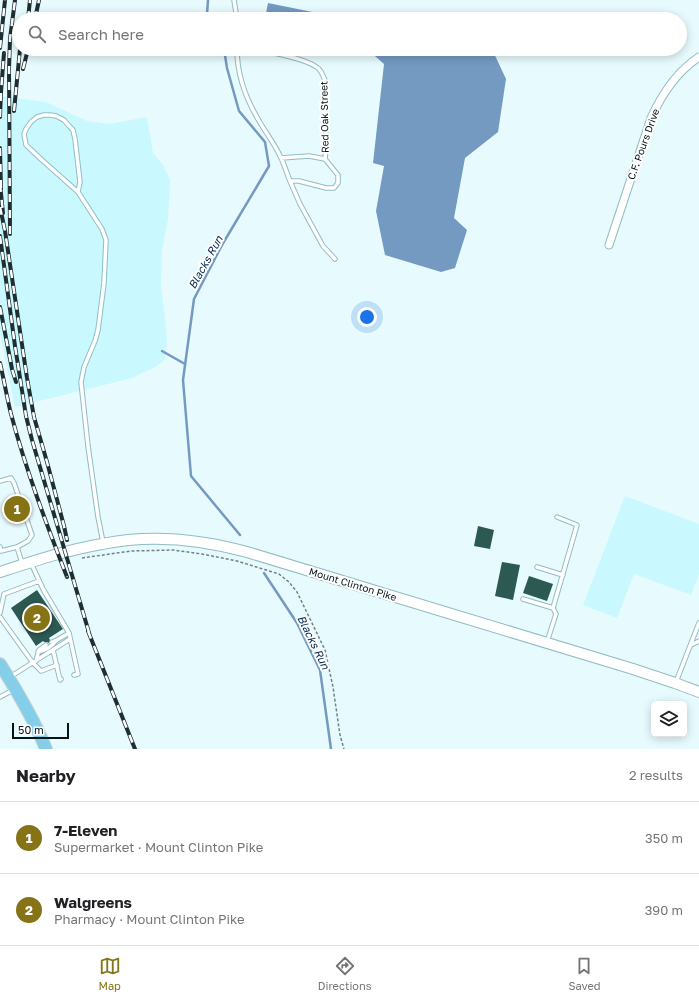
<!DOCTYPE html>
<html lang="en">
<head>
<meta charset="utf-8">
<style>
  :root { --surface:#fff; --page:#f2f2f2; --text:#202124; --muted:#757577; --line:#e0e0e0; --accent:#857315 }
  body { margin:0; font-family:"Golos Text",sans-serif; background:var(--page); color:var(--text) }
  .controls { position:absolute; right:12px; bottom:12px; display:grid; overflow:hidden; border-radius:6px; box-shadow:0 2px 10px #0003 }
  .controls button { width:36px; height:36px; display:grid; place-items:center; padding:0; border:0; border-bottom:1px solid var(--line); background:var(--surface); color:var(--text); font:20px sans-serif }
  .scale { position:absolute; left:12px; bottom:10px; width:57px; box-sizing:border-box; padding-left:4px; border:2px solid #041518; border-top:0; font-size:11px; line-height:14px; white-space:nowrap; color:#041518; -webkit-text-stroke:3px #fff; paint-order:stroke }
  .you { position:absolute; left:367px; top:317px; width:14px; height:14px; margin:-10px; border:3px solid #fff; border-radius:50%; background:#1a73e8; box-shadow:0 0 0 6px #1a73e833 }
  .badge { display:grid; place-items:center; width:26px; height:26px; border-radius:50%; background:var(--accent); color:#fff; font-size:13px; font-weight:700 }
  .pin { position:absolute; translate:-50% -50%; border:2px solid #fff; box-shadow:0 1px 4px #0006 }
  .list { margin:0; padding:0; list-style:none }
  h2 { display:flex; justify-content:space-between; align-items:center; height:52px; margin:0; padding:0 16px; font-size:17px }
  h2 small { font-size:13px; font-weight:400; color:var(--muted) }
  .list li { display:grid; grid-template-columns:26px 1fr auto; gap:12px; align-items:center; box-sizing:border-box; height:72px; padding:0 16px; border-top:1px solid var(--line) }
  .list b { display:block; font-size:15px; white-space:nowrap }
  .list p { margin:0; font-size:13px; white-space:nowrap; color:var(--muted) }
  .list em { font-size:13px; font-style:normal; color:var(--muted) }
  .icon { flex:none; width:22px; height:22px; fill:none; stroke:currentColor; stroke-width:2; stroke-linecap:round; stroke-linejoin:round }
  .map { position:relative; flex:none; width:699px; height:749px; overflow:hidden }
  .search { position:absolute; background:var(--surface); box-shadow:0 2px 10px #0003; left:12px; right:12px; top:12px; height:44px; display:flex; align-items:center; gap:10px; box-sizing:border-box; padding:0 14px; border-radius:22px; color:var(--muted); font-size:15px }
  .sheet { height:196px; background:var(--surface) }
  nav { display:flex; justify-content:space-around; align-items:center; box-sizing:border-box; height:56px; border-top:1px solid var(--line); background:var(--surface); font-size:11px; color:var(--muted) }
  nav a { display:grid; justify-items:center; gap:2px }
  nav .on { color:var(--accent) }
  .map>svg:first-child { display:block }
  .built { fill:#caf8ff }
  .water { fill:#749ac2 }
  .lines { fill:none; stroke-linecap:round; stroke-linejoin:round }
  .stream { stroke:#749ac2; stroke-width:2.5 }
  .building { fill:#2d5953 }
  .lane-casing { stroke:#8fbdc3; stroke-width:5.5 }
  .street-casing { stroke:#8fbdc3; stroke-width:9 }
  .secondary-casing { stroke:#8fbdc3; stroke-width:12 }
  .primary-casing { stroke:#d2d5d5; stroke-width:14 }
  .path { stroke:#708285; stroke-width:1.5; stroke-dasharray:3 2; stroke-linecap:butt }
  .lane { stroke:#fff; stroke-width:3.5 }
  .street { stroke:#fff; stroke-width:7 }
  .secondary { stroke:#fff; stroke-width:10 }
  .primary { stroke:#85ceea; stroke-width:12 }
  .rail-casing { stroke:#1d2f32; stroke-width:4 }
  .rail { stroke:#fff; stroke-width:2.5; stroke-dasharray:8; stroke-linecap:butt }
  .labels { text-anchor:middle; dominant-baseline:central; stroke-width:4; stroke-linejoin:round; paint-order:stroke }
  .street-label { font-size:10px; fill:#041518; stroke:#fff }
  .water-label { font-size:11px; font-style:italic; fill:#002b51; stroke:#fff }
</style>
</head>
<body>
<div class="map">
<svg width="699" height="749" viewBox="0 0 699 749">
  <rect width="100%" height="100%" fill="#e7fafd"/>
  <path class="built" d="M0,96L46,102L87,121L110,124L147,117L153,153L163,165L170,180L168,219L162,250L161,284L167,338L165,359L157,366L132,378L15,407L0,333Z
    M625,496L699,524V573L691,595L634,574L617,618L583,605Z"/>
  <path class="water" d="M268,3L347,19H288L266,13Z
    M367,49H492L506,79L498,132L465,158L454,218L467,230L455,268L441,272L385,255L376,211L384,166L373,163L384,64Z"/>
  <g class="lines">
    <path class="stream" d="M208,0L207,14L212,19
      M224,49L227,68L239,111L265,142L269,166L222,245L194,299L183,380L191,476L240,535
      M162,351L185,364
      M264,573L297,623L320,670L331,749"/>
  </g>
  <path class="building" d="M478,526L494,530L490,549L474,546Z
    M502,562L520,565L513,600L495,596Z
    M529,576L553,584L547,601L523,593Z
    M37,590L63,629L49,638L50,640L49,643L47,642H44L43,641L36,646L11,608Z"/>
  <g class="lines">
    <g class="lane-casing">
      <path id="lane" d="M234,0L237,19
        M237,49C237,75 245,97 258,119C265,132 275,144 281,158C285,166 287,174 290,181H299L326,188H334L338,183V175L325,159
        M258,49C274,54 307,58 319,69C322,72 323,76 325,80L326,148L325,159L309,156L281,158
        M290,181L300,204L323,246L335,259
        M78,192L80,182L75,139L73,130L70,127L64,120L56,116L50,115H44L37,117L31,122L26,129L24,134L26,145L42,160L78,192L102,229L106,240L104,283L98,330L95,341L84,367L81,382L88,446L98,517L103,542
        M0,481L11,478L14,483L32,535L28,541L17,547
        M0,547L1,551L17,547L22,563
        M31,563L43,589L69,633L78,674L74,675
        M537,567L563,575
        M523,599L553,608L556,614L547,642
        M553,608L577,525L557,517
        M0,613L4,594L39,581
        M0,617L33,663L41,671L57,665
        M52,642L57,640L69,633
        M691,645L699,641
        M53,650L60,680L61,679
        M38,652C45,651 52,646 57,640
        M36,661L39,650L46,645
        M10,677L70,639
        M676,682L699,623
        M0,697L13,690"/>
    </g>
    <g class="street-casing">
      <path id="street" d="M609,245L651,118C662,94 676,72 699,57"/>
    </g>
    <g class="secondary-casing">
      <path id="secondary" d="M0,572C34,561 67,550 102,544C150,534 200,539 247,552L633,669L675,683L699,692"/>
    </g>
    <g class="primary-casing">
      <path id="primary" d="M0,664C17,691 34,719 46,749"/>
    </g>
    <path class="path" d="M82,558L131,551L173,550L202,554L237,561L279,574L289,582L297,592L325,650L333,687L340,735L344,749"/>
    <use href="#lane" class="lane"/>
    <use href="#street" class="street"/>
    <use href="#secondary" class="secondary"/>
    <use href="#primary" class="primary"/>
    <g class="rail-casing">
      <path id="rail" d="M28,19L30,0
        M35,19L39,0
        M0,48L5,0
        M23,69L28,49
        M14,111L20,49
        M0,117L1,92L4,53
        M0,148L1,189
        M0,184L3,213
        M0,207L5,231L27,378L34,417L47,462L64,526L67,540
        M10,234L9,69L10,39L15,0
        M0,236L15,346L26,416L32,440L90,636
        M0,307L12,369L16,382
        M0,363C4,380 7,398 11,414C26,470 46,523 67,577
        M88,631L135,749"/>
    </g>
    <use href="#rail" class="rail"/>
  </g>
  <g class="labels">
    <g class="street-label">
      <text transform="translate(324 117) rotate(-91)">Red Oak Street</text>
      <text transform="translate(643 144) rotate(-70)">C.F. Pours Drive</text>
      <text transform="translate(353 584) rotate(17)">Mount Clinton Pike</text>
    </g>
    <g class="water-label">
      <text transform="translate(205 262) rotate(-61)">Blacks Run</text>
      <text transform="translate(314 642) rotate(64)">Blacks Run</text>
    </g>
  </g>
</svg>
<div class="controls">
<button><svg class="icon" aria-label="layers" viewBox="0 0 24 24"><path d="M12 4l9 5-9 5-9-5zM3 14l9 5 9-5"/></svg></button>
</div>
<div class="scale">50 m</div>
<div class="you"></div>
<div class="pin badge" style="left:17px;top:509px">1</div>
<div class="pin badge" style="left:37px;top:618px">2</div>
<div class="search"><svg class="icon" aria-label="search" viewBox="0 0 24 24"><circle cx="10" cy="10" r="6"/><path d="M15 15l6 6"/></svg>Search here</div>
</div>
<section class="sheet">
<h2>Nearby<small>2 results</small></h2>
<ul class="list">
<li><span class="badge">1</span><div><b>7-Eleven</b><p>Supermarket · Mount Clinton Pike</p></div><em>350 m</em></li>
<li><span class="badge">2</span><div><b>Walgreens</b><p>Pharmacy · Mount Clinton Pike</p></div><em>390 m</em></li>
</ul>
</section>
<nav>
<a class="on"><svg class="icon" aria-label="map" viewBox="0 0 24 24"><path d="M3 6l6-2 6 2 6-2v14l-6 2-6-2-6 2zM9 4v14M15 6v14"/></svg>Map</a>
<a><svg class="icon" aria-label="directions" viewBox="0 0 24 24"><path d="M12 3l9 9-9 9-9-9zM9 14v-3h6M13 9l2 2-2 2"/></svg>Directions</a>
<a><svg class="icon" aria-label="saved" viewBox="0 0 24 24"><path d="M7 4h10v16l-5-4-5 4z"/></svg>Saved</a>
</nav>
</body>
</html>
